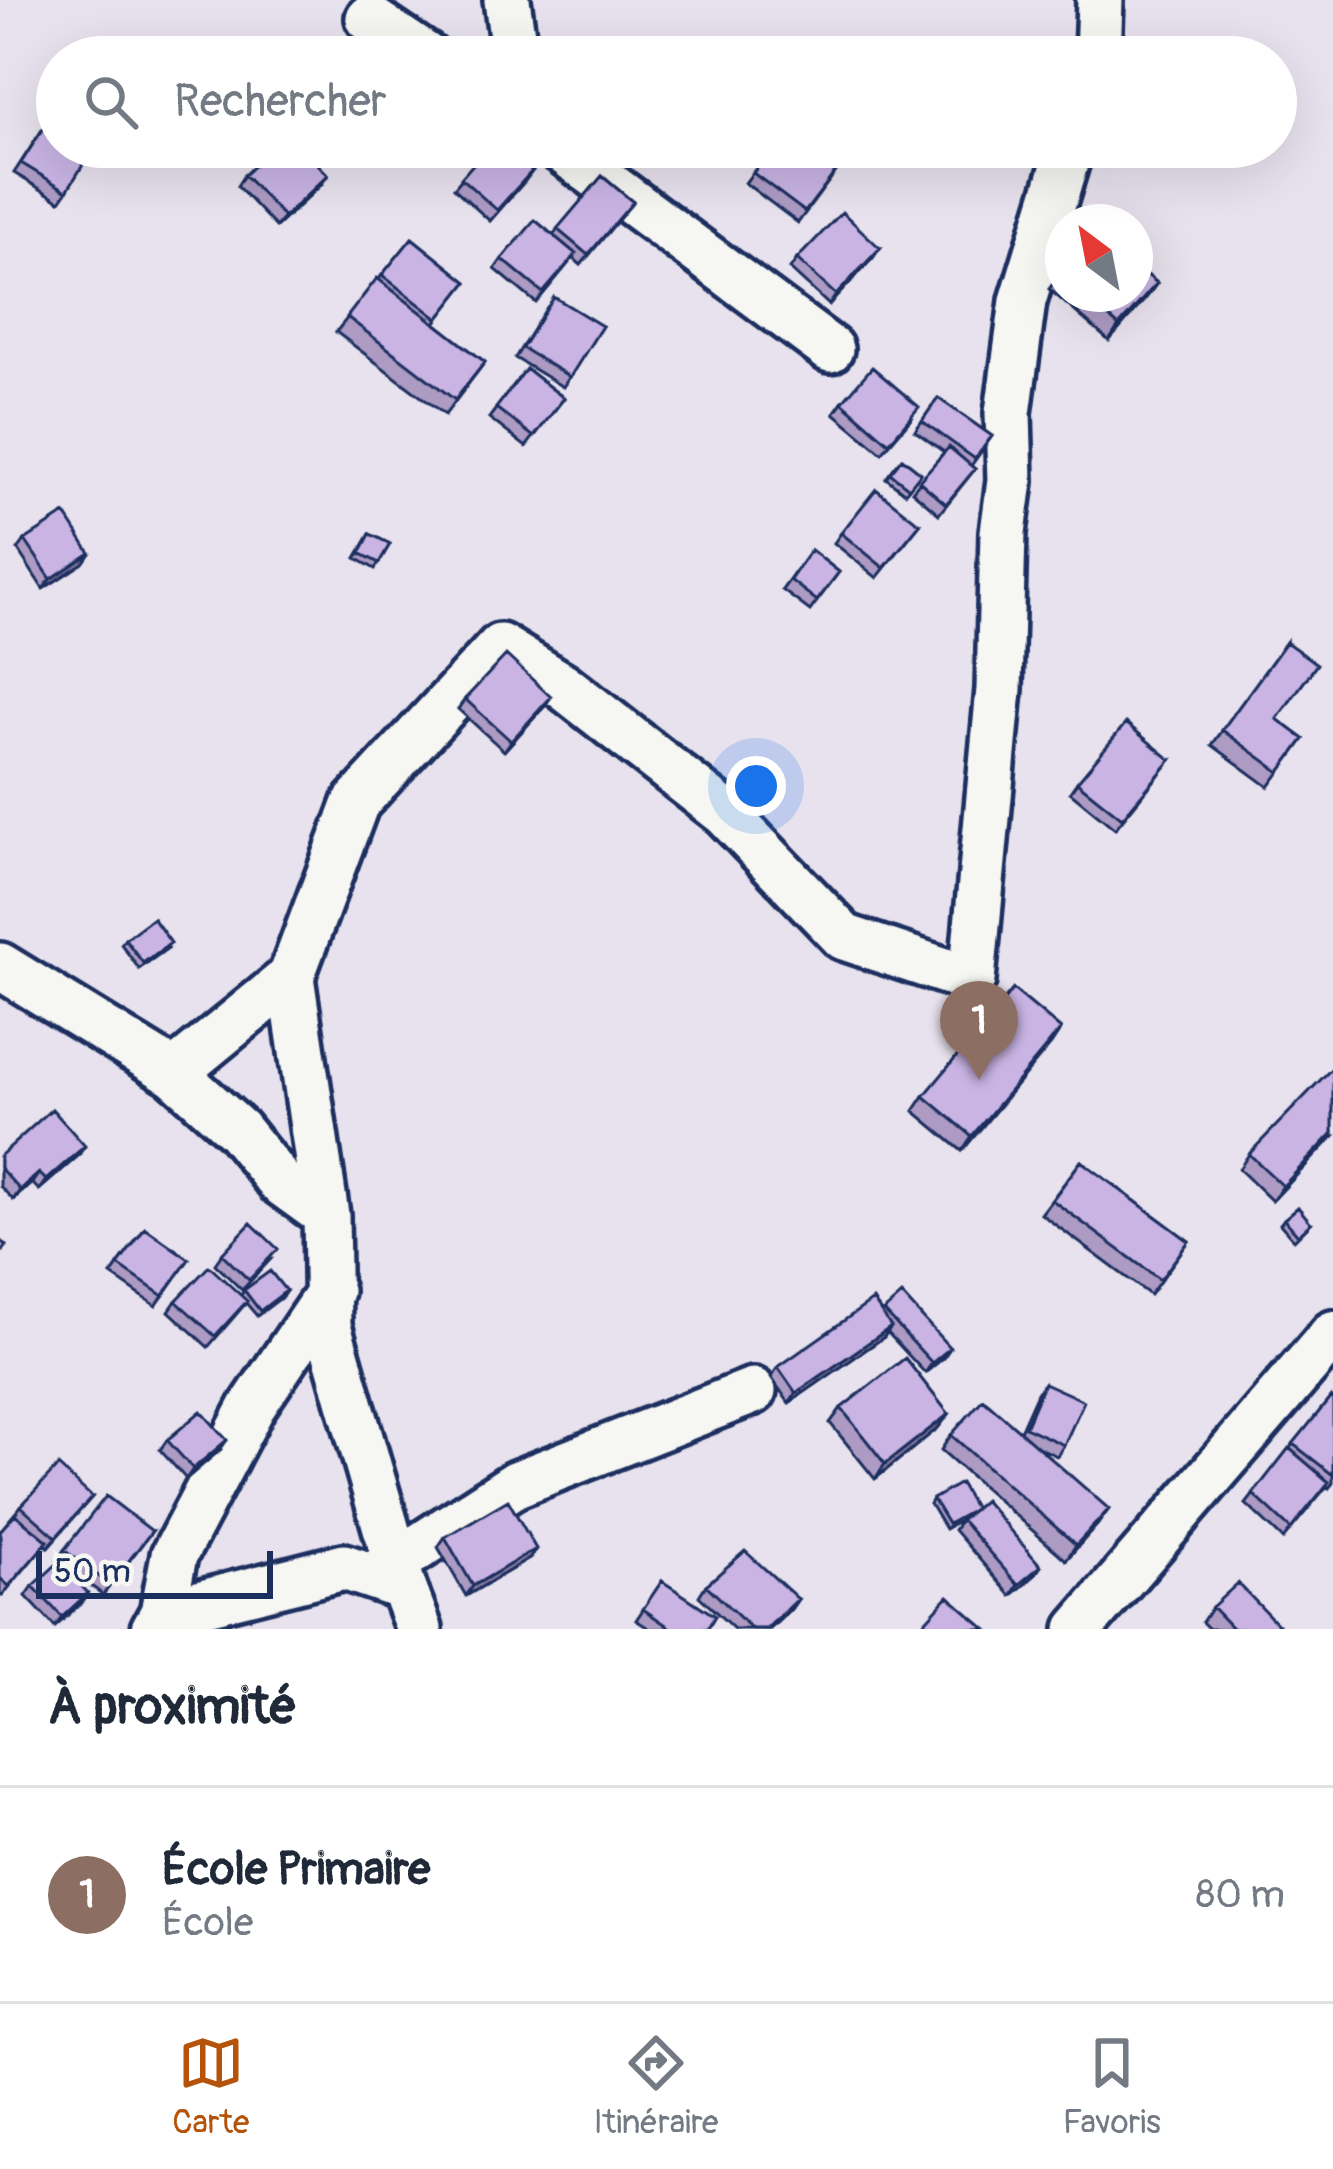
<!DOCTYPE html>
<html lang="fr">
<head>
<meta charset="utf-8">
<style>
  :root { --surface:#fff; --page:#f6f6f7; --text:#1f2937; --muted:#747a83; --line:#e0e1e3; --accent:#b45309 }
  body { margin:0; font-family:Pangolin,sans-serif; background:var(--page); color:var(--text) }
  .compass { position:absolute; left:1045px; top:204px; width:108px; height:108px; border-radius:50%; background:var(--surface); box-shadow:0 12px 48px #0002; rotate:328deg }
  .scale { position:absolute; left:36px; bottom:30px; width:237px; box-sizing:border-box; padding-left:12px; border:6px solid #1b2f5e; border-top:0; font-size:33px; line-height:42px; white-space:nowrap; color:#1b2f5e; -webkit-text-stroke:9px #f6f6f2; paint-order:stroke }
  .you { position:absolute; left:756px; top:786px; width:42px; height:42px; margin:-30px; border:9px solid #fff; border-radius:50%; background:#1a73e8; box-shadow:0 0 0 18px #1a73e833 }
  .badge { display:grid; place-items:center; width:78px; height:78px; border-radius:50%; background:var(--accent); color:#fff; font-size:39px; font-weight:700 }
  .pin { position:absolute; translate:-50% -99px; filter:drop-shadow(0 3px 6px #0008) }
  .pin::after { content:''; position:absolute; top:63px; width:42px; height:36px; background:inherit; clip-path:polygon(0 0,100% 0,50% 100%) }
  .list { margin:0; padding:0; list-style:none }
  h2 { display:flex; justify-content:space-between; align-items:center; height:156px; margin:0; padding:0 48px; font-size:51px }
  h2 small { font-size:39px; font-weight:400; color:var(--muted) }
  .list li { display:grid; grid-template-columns:78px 1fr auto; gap:36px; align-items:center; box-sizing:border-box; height:216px; padding:0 48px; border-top:3px solid var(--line) }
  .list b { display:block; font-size:45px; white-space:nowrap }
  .list p { margin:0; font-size:39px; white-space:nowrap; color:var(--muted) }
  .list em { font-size:39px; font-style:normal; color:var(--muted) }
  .icon { flex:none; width:66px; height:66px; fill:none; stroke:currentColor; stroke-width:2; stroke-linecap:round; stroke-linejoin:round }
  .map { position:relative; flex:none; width:1333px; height:1629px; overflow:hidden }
  .search { position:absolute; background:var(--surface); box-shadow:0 12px 48px #0002; left:36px; right:36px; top:36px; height:132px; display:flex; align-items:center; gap:30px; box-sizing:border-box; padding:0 42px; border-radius:66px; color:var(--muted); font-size:45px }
  .sheet { height:372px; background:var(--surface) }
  nav { display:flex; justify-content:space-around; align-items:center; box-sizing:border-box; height:168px; border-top:3px solid var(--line); background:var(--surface); font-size:33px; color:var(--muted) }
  nav a { display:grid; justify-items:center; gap:6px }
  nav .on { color:var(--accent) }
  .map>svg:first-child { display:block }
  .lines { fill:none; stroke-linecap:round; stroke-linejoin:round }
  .minor-casing { stroke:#1b2f5e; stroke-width:54 }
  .minor { stroke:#f6f6f2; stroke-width:45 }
  .wall { fill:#ad9bc4; stroke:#1b2f5e; stroke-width:3 }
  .shaded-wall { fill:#8d7ea0; stroke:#1b2f5e; stroke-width:3 }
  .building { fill:#c9b4e4; stroke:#1b2f5e; stroke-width:3 }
</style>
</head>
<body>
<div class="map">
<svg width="1333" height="1629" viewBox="0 0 1333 1629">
  <rect width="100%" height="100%" fill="#e8e2ee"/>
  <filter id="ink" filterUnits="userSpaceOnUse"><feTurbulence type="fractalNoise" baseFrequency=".00833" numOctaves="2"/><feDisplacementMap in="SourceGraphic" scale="24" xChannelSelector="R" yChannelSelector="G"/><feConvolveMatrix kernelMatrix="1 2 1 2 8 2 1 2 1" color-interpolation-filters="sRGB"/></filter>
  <g filter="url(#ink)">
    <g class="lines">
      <g class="minor-casing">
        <path id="minor" d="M507,0L515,57
          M369,18L427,57
          M1098,57L1100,0
          M558,147L830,349
          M0,966L174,1073L238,1130L279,1181L326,1215L328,1326L403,1587
          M174,1073L291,977
          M326,1215L291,977L356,803L500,647L563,686L725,813L844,937L972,980L999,689L1003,532L1010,481L1008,413L1023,301L1070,147
          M396,1562L516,1484L753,1391
          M163,1613L174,1555L252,1407L330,1291
          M154,1629L163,1613L344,1567L403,1587L419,1629
          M1079,1629L1333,1334"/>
      </g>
      <use href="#minor" class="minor"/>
    </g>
    <path class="wall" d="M53,113L67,191L60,201L14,173Z
      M488,147H533L544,156L525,181L490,221L454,188Z
      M772,147L840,166L798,223L745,183Z
      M244,175L321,185L276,227L237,186Z
      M602,176L633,202L581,265L573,258L536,303L495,269L502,259L553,235Z
      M412,238L467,282L435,323L485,362L445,415L336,332Z
      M1135,247L1144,255L1136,266L1157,283L1146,298L1109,341L1049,289L1063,270V294H1135Z
      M880,248L829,305L790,269L797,259Z
      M547,307L602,326L563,387L515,358Z
      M526,369L564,398L526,447L489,418Z
      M938,398L992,436L971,466L975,469L939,514L912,491L944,452L915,431Z
      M842,402L912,418L882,453L834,413Z
      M902,458L921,473L905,493L886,478Z
      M920,524L877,578L834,543L841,533Z
      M370,534L390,544L375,569L356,558Z
      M25,540L90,553L83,563L43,589L18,550Z
      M811,550L839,572L810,611L782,590Z
      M1286,642L1277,719L1304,739L1269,787L1212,745Z
      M465,699L544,707L504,751L458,709Z
      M1171,760L1115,829L1070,792L1077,782Z
      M125,939L168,948L139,969L121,944Z
      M1061,1029L962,1151L914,1111L924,1096Z
      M1333,1137L1272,1201L1239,1169L1249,1154Z
      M0,1156H78L39,1190L32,1183L13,1200L0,1186Z
      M1081,1161L1189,1241L1150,1295L1041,1214Z
      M1284,1219L1311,1223L1294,1240L1280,1224Z
      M145,1228L189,1259L156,1306L111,1275Z
      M222,1254L271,1259L242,1290L215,1264Z
      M244,1290L286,1291L282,1297L257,1316L246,1303L208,1347L169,1311L176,1301L241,1295Z
      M884,1311L950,1348L943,1358L925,1373L887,1332L884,1337L789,1403L771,1377L778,1367Z
      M1044,1383L1064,1445L1057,1456L1038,1447L1098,1524L1066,1560L941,1450L951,1435L1020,1431L1037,1393Z
      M1331,1397L1333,1399V1483L1329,1488L1327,1486L1283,1539L1246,1504Z
      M841,1408L949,1414L938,1428L875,1479L830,1423Z
      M167,1440L220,1450L186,1479L160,1450Z
      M92,1497L48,1547L45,1544L2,1596L0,1594V1531L21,1506Z
      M933,1499L975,1508L1041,1566L1034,1576L1011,1596L954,1530L961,1520L945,1529L930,1504Z
      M152,1531L103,1595L57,1560L64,1550Z
      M445,1537L529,1559L466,1596L438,1547Z
      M662,1581L707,1629H650L636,1620Z
      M706,1585L798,1599L791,1609L770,1629H734L699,1596Z
      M33,1586L81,1603L55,1627L26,1596Z
      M1212,1607L1282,1629H1209L1202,1622Z"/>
    <path class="shaded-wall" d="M328,175L321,185L276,227L284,217Z
      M880,248L873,258L829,305L836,295Z
      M1157,283L1146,298L1109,341L1119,326Z
      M90,553L83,563L43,589L51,579Z
      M551,697L544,707L504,751L511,741Z
      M1061,1029L1051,1044L962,1151L972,1136Z
      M1333,1133V1137L1272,1201L1283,1186Z
      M85,1146L78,1156L39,1190L46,1180Z
      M39,1173L32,1183L13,1200L20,1190Z
      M891,1327L884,1337L789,1403L796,1393Z
      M950,1348L943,1358L925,1373L932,1363Z
      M949,1414L938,1428L875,1479L885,1464Z
      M227,1440L220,1450L186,1479L193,1469Z
      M1109,1509L1098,1524L1066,1560L1076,1545Z
      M536,1549L529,1559L466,1596L473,1586Z
      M1041,1566L1034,1576L1011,1596L1018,1585Z
      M88,1593L81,1603L55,1627L62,1617Z
      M798,1599L791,1609L770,1629H766Z"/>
    <path class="building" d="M53,113L57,115V147H94L67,191L21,163Z
      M274,147H302L328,175L284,217L244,175Z
      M488,147H505L532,171L497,210L461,178Z
      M510,147H533L544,156L535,167Z
      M772,147H815L840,166L805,212L753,173Z
      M602,176L633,202L588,255L557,229Z
      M842,212L880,248L836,295L797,259Z
      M535,220L576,254L543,293L502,259Z
      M412,238L467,282L438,319L382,275Z
      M1135,247L1144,255L1135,265L1157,283L1119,326L1082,294H1135Z
      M377,278L485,362L455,400L347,317Z
      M554,297L602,326L570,377L522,348Z
      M872,367L919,407L889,443L842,402Z
      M526,369L564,398L534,437L496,408Z
      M938,398L992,436L975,459L922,421Z
      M949,447L975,469L946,504L919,481Z
      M902,458L921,473L909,488L890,473Z
      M876,489L920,524L884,568L841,533Z
      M65,514L90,553L51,579L25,540Z
      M370,534L390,544L379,563L360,553Z
      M811,550L839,572L817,601L790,580Z
      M1286,642L1317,664L1277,719L1304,739L1280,772L1222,730Z
      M506,655L551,697L511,741L465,699Z
      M1126,723L1171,760L1122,818L1077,782Z
      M153,918L171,943L143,963L125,939Z
      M1013,989L1061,1029L972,1136L924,1096Z
      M1333,1067V1133L1283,1186L1249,1154Z
      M52,1109L85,1146L46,1180L39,1173L20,1190L0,1168V1156Z
      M1081,1161L1189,1241L1160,1280L1052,1200Z
      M1298,1207L1311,1223L1298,1235L1284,1219Z
      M251,1223L278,1249L249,1280L222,1254Z
      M145,1228L189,1259L163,1296L118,1265Z
      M0,1240L7,1246L0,1254Z
      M209,1266L247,1301L215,1336L176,1301Z
      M270,1271L286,1291L260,1311L244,1290Z
      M902,1295L950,1348L932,1363L884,1311Z
      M873,1300L891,1327L796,1393L778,1367Z
      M905,1358L949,1414L885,1464L841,1408Z
      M1044,1383L1084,1401L1064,1445L1025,1427Z
      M1331,1397L1333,1399V1475L1293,1444Z
      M983,1399L1109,1509L1076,1545L951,1435Z
      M201,1411L227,1440L193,1469L167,1440Z
      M1289,1448L1329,1482L1291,1529L1253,1494Z
      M58,1466L92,1497L56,1537L21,1506Z
      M960,1483L975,1509L948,1524L933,1499Z
      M106,1496L152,1531L110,1585L64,1550Z
      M508,1500L536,1549L473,1586L445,1537Z
      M984,1500L1041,1566L1018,1585L961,1520Z
      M15,1514L48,1541L9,1586L0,1578V1531Z
      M745,1551L798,1599L766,1629H752L706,1585Z
      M59,1562L88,1593L62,1617L33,1586Z
      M662,1581L715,1616L707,1629H672L643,1609Z
      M1238,1583L1282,1629H1233L1212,1607Z
      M948,1596L986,1629H918Z"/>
  </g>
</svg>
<svg class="compass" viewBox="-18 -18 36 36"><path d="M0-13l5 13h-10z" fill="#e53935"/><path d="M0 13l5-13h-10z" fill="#747a83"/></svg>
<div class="scale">50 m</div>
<div class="you"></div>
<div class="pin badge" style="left:979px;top:1080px;background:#8d6e63">1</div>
<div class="search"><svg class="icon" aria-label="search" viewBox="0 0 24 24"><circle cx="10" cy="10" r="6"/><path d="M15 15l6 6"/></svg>Rechercher</div>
</div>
<section class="sheet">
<h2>À proximité<small></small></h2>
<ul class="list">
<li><span class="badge" style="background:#8d6e63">1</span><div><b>École Primaire</b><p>École</p></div><em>80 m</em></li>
</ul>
</section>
<nav>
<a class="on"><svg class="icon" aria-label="map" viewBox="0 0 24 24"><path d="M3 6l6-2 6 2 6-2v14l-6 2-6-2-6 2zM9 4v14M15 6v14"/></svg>Carte</a>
<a><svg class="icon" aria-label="directions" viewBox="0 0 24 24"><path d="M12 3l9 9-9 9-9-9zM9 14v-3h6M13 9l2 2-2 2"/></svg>Itinéraire</a>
<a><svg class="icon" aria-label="saved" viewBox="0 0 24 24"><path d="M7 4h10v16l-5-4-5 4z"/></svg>Favoris</a>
</nav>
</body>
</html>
